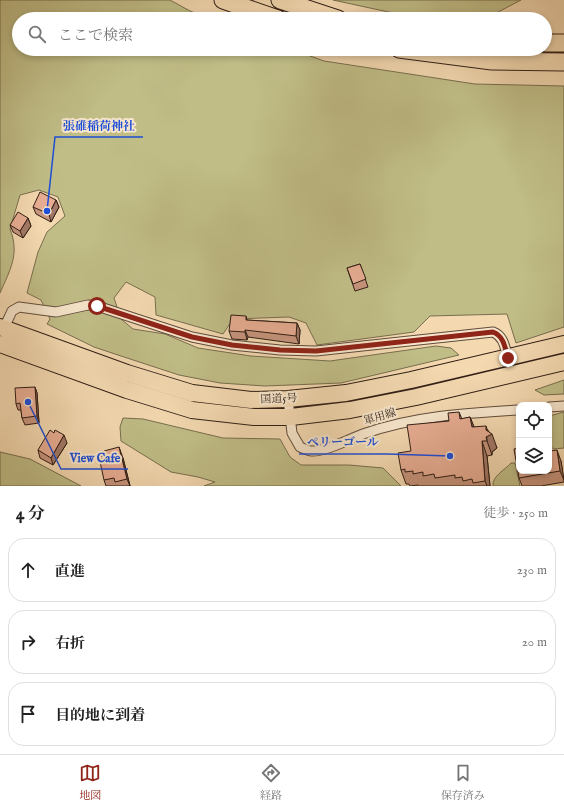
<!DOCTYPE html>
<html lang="ja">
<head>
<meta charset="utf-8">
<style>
  :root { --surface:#fff; --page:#f2f2f2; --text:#222; --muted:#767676; --line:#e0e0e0; --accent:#8f2418 }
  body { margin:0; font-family:"IM FELL English","Noto Serif JP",serif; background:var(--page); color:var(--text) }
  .controls { position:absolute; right:12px; bottom:12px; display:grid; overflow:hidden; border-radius:8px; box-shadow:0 2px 6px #0003 }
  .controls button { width:36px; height:36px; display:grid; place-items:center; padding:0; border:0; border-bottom:1px solid var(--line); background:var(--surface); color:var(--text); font:20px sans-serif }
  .stop { position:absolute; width:12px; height:12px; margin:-9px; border:3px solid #8f2418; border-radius:50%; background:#fff }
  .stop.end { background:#8f2418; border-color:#fff; box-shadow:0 1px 4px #0008 }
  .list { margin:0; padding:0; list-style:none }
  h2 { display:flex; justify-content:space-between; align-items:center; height:52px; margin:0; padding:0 16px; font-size:17px }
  h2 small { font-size:13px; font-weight:400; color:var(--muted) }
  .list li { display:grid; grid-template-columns:26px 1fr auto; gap:12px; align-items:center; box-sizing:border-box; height:64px; margin:0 8px 8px; padding:0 8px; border:1px solid var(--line); border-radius:16px }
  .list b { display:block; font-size:15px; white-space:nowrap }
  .list em { font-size:13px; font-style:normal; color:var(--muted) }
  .icon { flex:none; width:22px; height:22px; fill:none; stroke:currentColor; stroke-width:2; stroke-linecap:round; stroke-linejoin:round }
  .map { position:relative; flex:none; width:564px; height:486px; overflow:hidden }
  .search { position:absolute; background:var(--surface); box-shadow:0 2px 6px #0003; left:12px; right:12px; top:12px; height:44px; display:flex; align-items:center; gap:10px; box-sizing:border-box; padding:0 14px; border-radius:22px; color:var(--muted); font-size:15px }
  .sheet { height:268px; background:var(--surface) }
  nav { display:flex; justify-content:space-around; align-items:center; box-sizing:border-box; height:56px; border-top:1px solid var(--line); background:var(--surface); font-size:11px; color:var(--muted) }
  nav a { display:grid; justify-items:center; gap:2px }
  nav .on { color:var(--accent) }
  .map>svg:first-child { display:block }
  .green { fill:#c0bd87; stroke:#786e4e }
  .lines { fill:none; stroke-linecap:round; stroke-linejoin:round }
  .minor-casing { stroke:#614c3c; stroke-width:11 }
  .trunk-casing { stroke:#301e15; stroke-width:18 }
  .motorway-casing { stroke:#301e15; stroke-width:19 }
  .minor { stroke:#f7e6cc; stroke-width:9 }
  .trunk { stroke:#f3d8b0; stroke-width:16 }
  .motorway { stroke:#f3d8b0; stroke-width:17 }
  .wall { fill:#c7957e; stroke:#301e15 }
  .shaded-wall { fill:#a27967; stroke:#301e15 }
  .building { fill:#e7ad93; stroke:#301e15 }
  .route { stroke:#8f2418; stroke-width:5 }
  .labels { text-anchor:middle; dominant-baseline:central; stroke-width:4; stroke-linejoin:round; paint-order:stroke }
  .street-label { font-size:11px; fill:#301e15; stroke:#f7e6cc }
  .leader { fill:none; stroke:#1d4ed8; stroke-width:1.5 }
  .callout-dot { fill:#1d4ed8; stroke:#f7e6cc; stroke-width:1.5 }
  .callout-label { font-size:12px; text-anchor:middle; font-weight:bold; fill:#1d4ed8; stroke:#f7e6cc; stroke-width:4; stroke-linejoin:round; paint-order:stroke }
</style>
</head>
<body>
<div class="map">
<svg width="564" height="486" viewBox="0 0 564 486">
  <rect width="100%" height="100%" fill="#f3d8b0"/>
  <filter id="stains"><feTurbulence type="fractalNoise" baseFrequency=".005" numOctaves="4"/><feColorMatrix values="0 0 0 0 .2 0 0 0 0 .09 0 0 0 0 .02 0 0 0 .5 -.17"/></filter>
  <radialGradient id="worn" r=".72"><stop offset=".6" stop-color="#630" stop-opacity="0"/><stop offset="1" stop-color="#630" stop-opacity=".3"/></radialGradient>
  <path class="green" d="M0,0H170L190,11L210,19H19V49H291L324,61L475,84L564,86V327L516,343L507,314L430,316L414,332L317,345L306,323L289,317L233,319L223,334L156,315L155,297L126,282L114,298L121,319L133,329L165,334L198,348L251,356L330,361L436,346L451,348L459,355L341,383L265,386L220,383L179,375L121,356L94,347L47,324L50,319L41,300L27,293L38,252L47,232L65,216L58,197L39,190L20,195L10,229C20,254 10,270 0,293Z
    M333,0H521L485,19H421Z
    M564,380V394L544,395L535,390Z
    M564,412V448L554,449L549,446V416Z
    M123,418L143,419L223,438L280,439L290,457L301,465H349L383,468L401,486H204L215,482L198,477L171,472L121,441L120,427Z
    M0,452L30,459L81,486H0Z
    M511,463H515L520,486H493C492,476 505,470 511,463Z"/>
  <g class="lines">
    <g class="minor-casing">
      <path id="minor" d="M4,328L12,311L19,307L56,312L88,305L97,306L192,337L232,345L280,350L316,351L493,332C504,336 505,348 508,358
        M288,399L292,433L300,447C303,448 308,451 311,451C326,452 349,439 363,434C413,416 467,413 519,410
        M549,407L564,406"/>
    </g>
    <g class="trunk-casing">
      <path id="trunk" d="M0,327L127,373L192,393L251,400L288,399L346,393L411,380L564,344
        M0,344L127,390L192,410L254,417H291L350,410L416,397L564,362"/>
    </g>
    <g class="motorway-casing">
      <path id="motorway" d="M223,0L278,19
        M280,0L338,19
        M545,43H564
        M399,49L492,61L564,62"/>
    </g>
    <use href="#minor" class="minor"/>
    <use href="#trunk" class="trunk"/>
    <use href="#motorway" class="motorway"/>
  </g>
  <path class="wall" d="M56,200L59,207L51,222L36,214L33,207Z
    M28,218L31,226L23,238L13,232L10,225Z
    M360,264L368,287L355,291L347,268Z
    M246,316L247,320L297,323L300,330L299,344L248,337L247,340L232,339L229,331Z
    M35,387L37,393L39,423L25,425L22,418L21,410H18L16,404Z
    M459,412L462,419L470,417L474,427L488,430L497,448L492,452V455L487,456L490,486H418V485L410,486L409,484H406L401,470L411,451L449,421Z
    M67,443L53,465L40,458L38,450Z
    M123,458L130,486H106L104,480Z
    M561,461L564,482L541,486H522L519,478Z"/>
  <path class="shaded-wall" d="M56,200L59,207L51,222L49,214Z
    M28,218L31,226L23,238L20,231Z
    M297,323L300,330L299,344L296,336Z
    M245,330L248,337L247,340L245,332Z
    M35,387L37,393L39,423L37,416Z
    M470,417L476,432L472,427Z
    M486,426L489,435L492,434L497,448L492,452V455L487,441Z
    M64,435L67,443L53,465L51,458Z
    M482,441L487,456L490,486H487L485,481Z
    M119,447L123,458L130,486L127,479Z
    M557,450L561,461L564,480L560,471Z"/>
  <path class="building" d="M40,192L56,200L49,214L33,207Z
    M18,212L28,218L20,231L10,225Z
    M360,264L366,279L353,284L347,268Z
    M231,315L246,316V320L297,323L296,336L245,330V332L229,331Z
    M35,387L37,416L22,418L20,403L16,404L15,388Z
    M459,412L460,419L470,417L472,427L486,426V430L492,434L486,437L487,441H482L485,481L473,483L472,479L463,481L462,477L455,478V475L435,478L434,474L423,476V472L413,474V471L405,472V469L401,470L398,453L411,451L407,425L449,421L448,413Z
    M50,430L54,433L55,430L64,435L51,458L38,450Z
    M119,447L127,479L115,482L114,478L104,480L99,457L105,455L104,451Z
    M519,448V471H549V451L557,450L560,471L519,478L514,449Z"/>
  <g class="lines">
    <path class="route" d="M97,306L192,337L232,345L280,350L316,351L493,332C504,336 505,348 508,358"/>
  </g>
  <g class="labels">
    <g class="street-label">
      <text transform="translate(279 399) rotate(-2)">国道5号</text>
      <text transform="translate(380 417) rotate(-16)">軍用線</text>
    </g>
  </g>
  <path class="leader" d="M47 211L55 137H143M450 456L387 454H299M28 402L61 469H128"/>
  <g class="callout-dot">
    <circle cx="47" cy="211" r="4"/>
    <circle cx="450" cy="456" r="4"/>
    <circle cx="28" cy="402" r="4"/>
  </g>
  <g class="callout-label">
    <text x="99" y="130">張碓稲荷神社</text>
    <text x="343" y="446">ペリーゴール</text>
    <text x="95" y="462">View Cafe</text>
  </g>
  <rect width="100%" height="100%" filter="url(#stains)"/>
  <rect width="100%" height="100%" fill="url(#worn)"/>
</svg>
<div class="controls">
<button><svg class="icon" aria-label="locate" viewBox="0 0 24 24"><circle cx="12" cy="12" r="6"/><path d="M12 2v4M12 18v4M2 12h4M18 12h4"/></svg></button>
<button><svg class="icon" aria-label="layers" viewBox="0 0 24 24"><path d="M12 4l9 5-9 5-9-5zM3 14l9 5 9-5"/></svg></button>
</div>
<div class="stop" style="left:97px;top:306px"></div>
<div class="stop end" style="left:508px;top:358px"></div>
<div class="search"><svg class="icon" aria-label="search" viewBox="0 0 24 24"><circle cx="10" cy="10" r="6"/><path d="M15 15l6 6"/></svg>ここで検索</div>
</div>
<section class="sheet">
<h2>4 分<small>徒歩 · 250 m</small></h2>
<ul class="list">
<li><svg class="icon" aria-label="ahead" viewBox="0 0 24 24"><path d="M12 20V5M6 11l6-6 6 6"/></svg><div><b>直進</b></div><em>230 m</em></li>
<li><svg class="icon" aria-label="right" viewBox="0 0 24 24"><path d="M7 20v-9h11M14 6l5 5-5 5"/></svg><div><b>右折</b></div><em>20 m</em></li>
<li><svg class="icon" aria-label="arrive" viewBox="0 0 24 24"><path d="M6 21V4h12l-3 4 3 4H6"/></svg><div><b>目的地に到着</b></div></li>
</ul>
</section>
<nav>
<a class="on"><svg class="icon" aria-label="map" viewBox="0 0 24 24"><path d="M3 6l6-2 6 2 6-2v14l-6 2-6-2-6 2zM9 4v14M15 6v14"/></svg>地図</a>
<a><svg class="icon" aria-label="directions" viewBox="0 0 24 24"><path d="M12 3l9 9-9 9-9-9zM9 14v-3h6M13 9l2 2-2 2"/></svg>経路</a>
<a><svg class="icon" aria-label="saved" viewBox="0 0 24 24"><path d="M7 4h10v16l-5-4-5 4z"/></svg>保存済み</a>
</nav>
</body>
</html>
